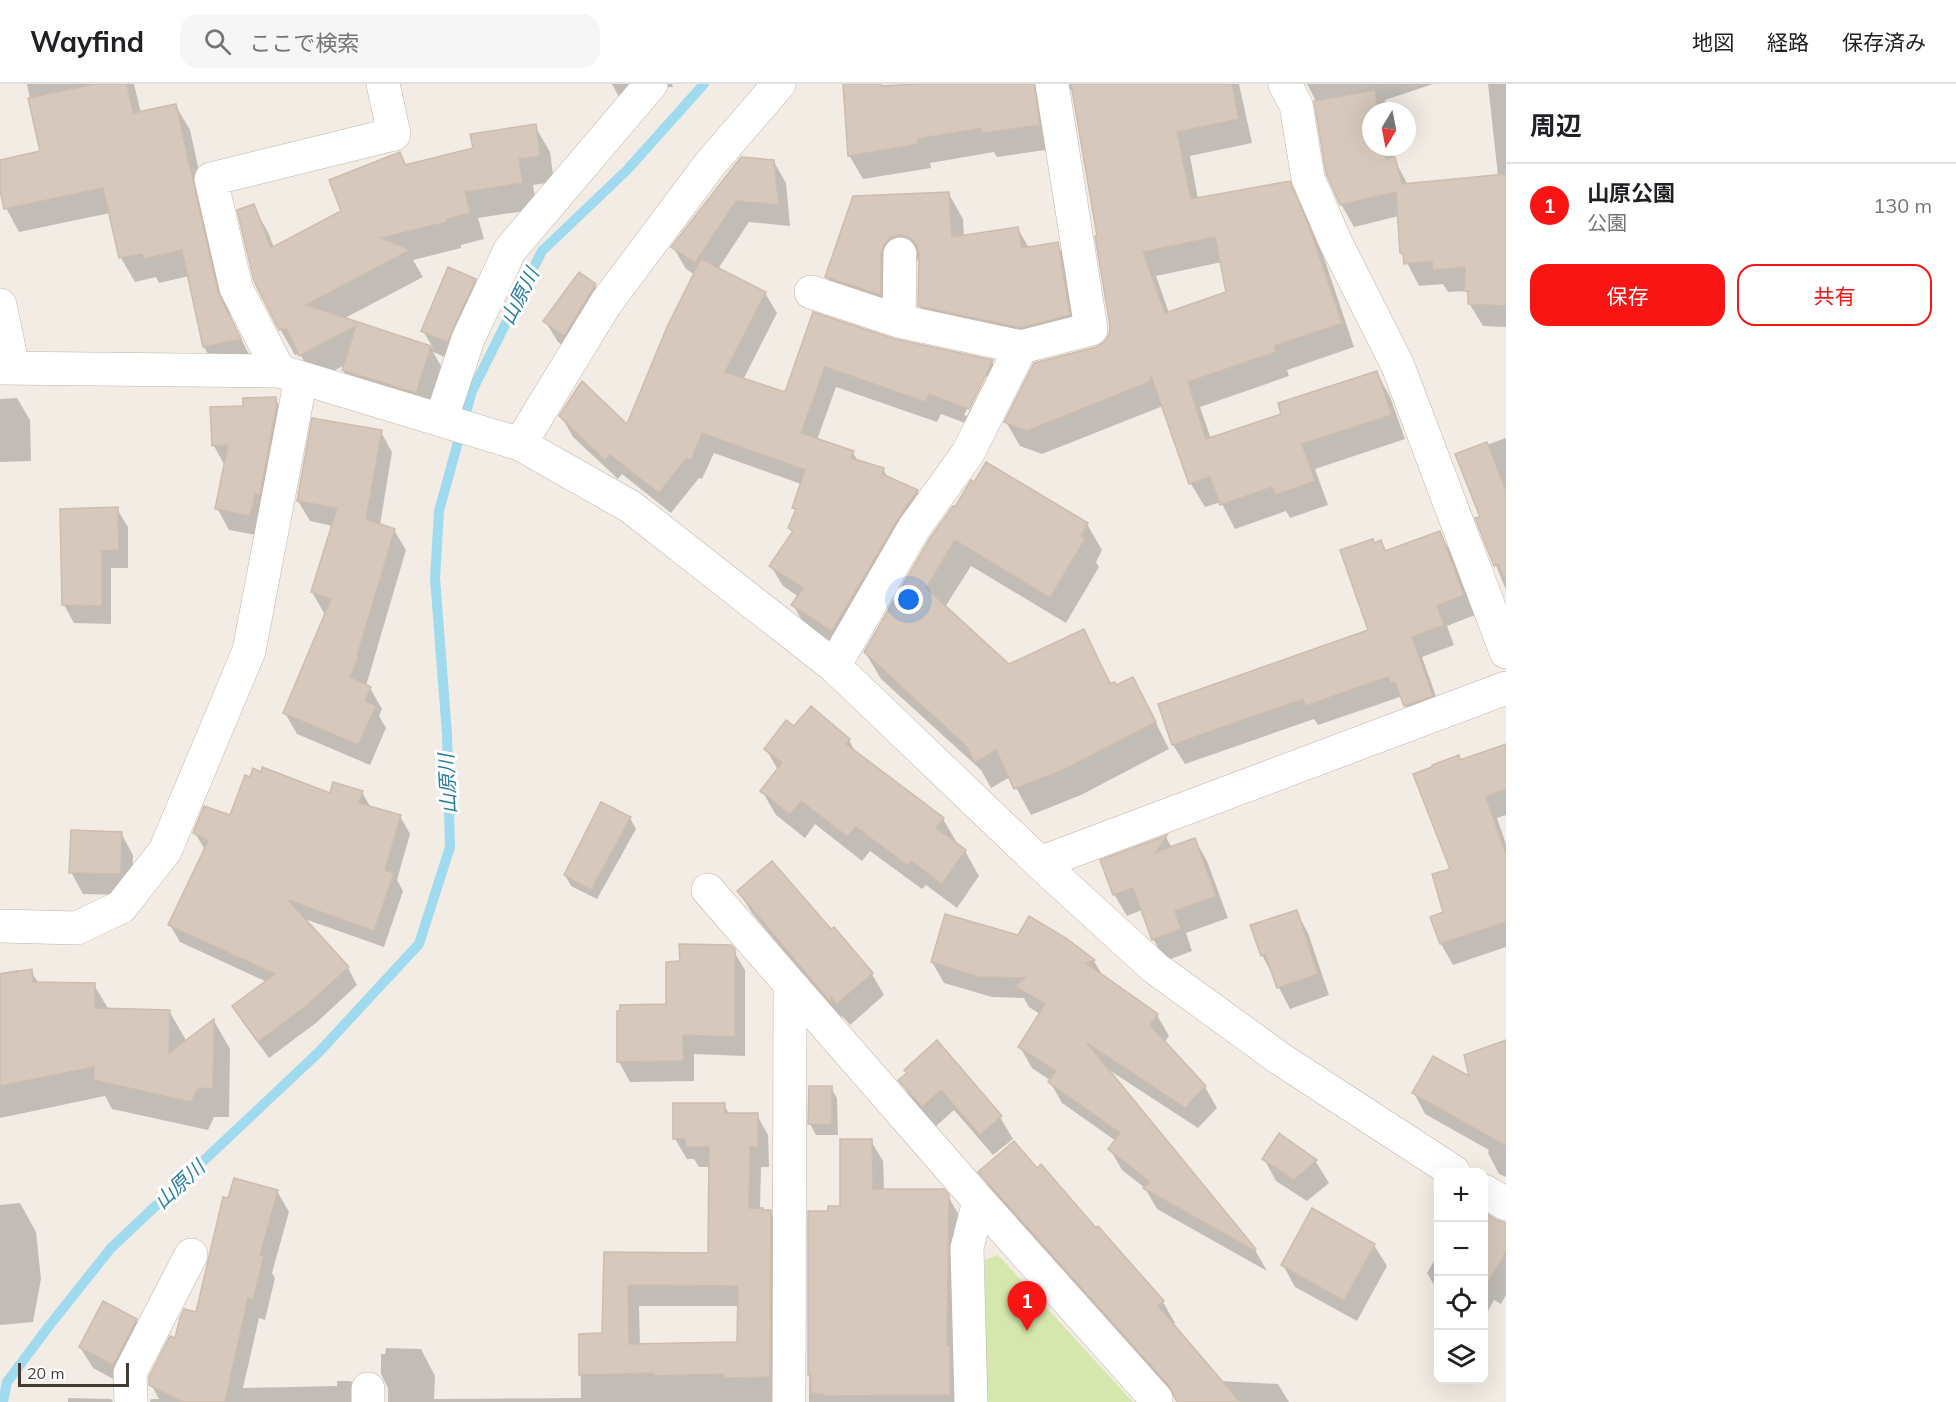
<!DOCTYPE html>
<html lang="ja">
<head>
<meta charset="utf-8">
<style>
  :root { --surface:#fff; --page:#f6f6f6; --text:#202124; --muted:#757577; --line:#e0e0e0; --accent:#f91514 }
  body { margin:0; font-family:Mulish,"Noto Sans JP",sans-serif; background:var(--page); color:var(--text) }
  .controls { position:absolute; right:18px; bottom:18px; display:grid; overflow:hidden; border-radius:12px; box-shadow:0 6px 24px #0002 }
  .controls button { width:54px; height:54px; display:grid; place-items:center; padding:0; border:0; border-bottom:2px solid var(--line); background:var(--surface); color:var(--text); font:30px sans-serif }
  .compass { position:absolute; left:1362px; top:18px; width:54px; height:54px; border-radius:50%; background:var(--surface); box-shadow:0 6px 24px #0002; rotate:190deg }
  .scale { position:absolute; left:18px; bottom:15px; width:111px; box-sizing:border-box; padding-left:6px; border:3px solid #443b34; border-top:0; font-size:16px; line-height:21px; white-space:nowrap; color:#443b34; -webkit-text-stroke:4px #fff; paint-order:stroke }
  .you { position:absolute; left:909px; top:516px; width:21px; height:21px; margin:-15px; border:4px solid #fff; border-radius:50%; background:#1a73e8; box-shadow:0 0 0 9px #1a73e833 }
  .badge { display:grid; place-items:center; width:39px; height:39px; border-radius:50%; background:var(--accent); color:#fff; font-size:20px; font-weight:700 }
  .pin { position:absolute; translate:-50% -50px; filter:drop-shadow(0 2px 3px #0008) }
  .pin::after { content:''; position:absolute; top:32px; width:21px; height:18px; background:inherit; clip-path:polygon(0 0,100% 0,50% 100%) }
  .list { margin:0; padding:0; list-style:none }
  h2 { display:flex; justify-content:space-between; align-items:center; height:78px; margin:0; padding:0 24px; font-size:26px }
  h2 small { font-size:20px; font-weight:400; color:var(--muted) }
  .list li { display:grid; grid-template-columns:39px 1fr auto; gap:18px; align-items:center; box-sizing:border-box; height:84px; padding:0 24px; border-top:2px solid var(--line) }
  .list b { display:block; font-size:22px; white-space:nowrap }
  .list p { margin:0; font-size:20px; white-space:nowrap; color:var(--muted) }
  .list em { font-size:20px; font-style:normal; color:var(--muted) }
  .actions { display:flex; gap:12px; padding:18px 24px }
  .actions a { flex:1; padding:14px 0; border:2px solid var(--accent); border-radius:18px; text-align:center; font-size:21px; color:var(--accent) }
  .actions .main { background:var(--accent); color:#fff }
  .icon { flex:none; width:33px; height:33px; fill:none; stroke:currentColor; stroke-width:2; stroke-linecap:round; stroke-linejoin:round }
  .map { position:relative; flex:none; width:1506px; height:1318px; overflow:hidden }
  header { display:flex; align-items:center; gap:36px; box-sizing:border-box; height:84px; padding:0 30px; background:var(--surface); border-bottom:2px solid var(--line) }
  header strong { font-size:28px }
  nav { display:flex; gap:33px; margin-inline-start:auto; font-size:21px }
  .search { width:420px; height:54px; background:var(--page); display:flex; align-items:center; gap:15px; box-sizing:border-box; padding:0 21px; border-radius:18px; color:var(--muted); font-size:22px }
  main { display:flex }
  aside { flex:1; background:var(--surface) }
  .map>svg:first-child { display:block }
  .green { fill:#d5e7ac }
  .shadow { fill:#0003; fill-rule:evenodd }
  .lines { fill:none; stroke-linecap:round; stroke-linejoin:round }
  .stream { stroke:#a0daef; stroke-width:10 }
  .building { fill:#d6c8bc; stroke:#cebcad; stroke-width:1.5; fill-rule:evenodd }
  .minor-casing { stroke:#c0b5aa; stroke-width:34 }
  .minor { stroke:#fff; stroke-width:33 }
  .labels { text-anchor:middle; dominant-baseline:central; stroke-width:6; stroke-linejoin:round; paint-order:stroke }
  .water-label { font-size:20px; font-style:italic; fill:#2b7f9f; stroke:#fff }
</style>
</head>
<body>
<header>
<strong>Wayfind</strong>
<div class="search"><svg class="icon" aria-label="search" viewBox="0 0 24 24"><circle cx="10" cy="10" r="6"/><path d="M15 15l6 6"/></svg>ここで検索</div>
<nav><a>地図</a><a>経路</a><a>保存済み</a></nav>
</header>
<main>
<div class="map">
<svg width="1506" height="1318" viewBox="0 0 1506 1318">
  <rect width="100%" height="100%" fill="#f2ece4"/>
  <path class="green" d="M998,1171L1133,1318H985V1176Z"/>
  <path class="shadow" d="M27,0H134L141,29L176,22L190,46L231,234L253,279L218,287L204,263L189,192L159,199L156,193L135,198L121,174L110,129L19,148L6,124L0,99V77L41,68Z
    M612,0H672L673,3H658L619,13Z
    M862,0H880L883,4L940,0H1239L1252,59L1190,72L1198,115L1289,99L1303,123L1323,171L1354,263L1287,286L1289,292L1200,323L1211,355L1283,330L1377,289L1390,313L1405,355L1315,385L1328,421L1290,434L1286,427L1235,445L1221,418L1205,423L1191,400L1163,322L1042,370L1020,362L1006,338L1096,265L1105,259L1110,251L1111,242L1099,153L1074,6L1064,5L1052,65L997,73L994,68L930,79L931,84L863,95L849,71ZM1222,178L1228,209L1169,229L1156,192Z
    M1307,0H1433L1385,16L1387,27H1371V63H1392L1394,75L1408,101L1498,92L1488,0H1506V243L1483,242L1469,219V214L1466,207L1448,208L1443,200L1419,202L1402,169L1399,132L1354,143L1341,120L1316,17Z
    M535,42L550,68L554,98L533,101L537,125L478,134L484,155L461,161V164L413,176L423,193L343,235L433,264L423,247L475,196L487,217L459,279L433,268L445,289L431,334L358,312L343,286L345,281L315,297L300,270L295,271L280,245L253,122L268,148L274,164L343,128L400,70L407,82L474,65Z
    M774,78L786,99L790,142L749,138L718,185L765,209L777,229L743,296L786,310L814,230L895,257L992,278L1004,298L981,345L941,330L937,338L836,303L817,356L853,369L858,377L883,385L888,394L917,407L929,428L844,567L805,541L793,521L799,513L783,502L771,482L793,449L790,444L796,428L794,424L801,400L714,369L702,395L699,394L671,429L622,390L618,395L573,353L561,332L628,342L695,191L686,185L673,163ZM984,292H987L967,332L964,331Z
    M949,110L963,135L964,153L1018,145L1029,164L1057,160L1072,185L1083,257L934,247L919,221L920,178L916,176L895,236L841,218L827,193Z
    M579,190L595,202L608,223L577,272L558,258L545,237Z
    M17,314L30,336L31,377L0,378V315Z
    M275,314L287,336L262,452L229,446L217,424L225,382L214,362L244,323Z
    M381,348L392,368L380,441L394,446L406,466L366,602L370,604L382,625L379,632L386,644L370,681L297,650L285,629L327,529H324L312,508L333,442L310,437L298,417Z
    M1506,354V506L1477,435L1482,433L1457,371Z
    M117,425L128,443V484H111V540L74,539L64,521Z
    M1087,440L1102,466L1096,478L1099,483L1066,539L971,482L945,523L1009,582L1084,547L1112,601L1147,621L1169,665L1081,711L1031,731L1010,693L991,704L981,686L881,595L865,568L931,455Z
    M1440,449L1451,469L1475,531L1447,542L1454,561L1422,573L1443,632L1417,642L1400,613L1318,641L1314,635L1185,680L1173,661L1370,547L1374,461L1381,458L1387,468Z
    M794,644L849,656L856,669L943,735L957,759L956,761L965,767L979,792L957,824L926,801L922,805L870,767L862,777L815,740L805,754L776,731L762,707L778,686L766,665Z
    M1506,665V731L1497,734L1506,760V863L1453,881L1441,860L1452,786L1461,678Z
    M362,708L371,724L400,732L410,750L397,796L403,807L384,863L302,834L348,884L357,901L316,939L269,974L244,940L234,923L267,898L180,858L170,841L205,766L195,749L231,733L331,711Z
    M630,734L636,745L597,815L571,802L565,791Z
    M121,749L133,771L132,811L83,810L71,788Z
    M1166,753L1172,764L1195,756L1207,777L1228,834L1186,849L1192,867L1166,877L1153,855L1142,826L1127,832L1114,810L1102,777Z
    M739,808L831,847L872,890L884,911L850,941L842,932V937L752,829Z
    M1296,827L1308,849L1329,911L1290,925L1262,871Z
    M1019,853L1065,855L1094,877L1104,894L1157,931L1169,952L1164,959L1205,1003L1217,1024L1198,1044L1106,984L1255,1166L1267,1187L1157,1125L1145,1104L1122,1086L1110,1065L1116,1057L1062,1019L1050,998L1051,997L1032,984L1020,963L1040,930L1029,923L1024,914L992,913L944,899L932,878Z
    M733,866L745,886V972L694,970V997L630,998L619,978L667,921L681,879Z
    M18,886L19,889L31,887L39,900L94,901L109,926L169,927L186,956L185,959L214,937L230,965L229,1033H214L208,1046L112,1025L105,1012L0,1034V889Z
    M1506,957V1093L1499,1090L1488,1069L1489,1066L1425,1030L1414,1009L1471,995Z
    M908,990L1000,1033L1013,1055L993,1071L954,1026L935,1043L913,1018L900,996Z
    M810,1004H831L837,1014L838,1051H816L810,1040Z
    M724,1021L730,1031H757L768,1051L769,1083H761L760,1125L763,1128H770L782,1148L781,1318H388V1304L381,1290V1270H385L386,1264L421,1265L435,1292L434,1315L581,1314L580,1251H603L605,1169L710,1170V1083H699L694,1075H687L675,1055ZM639,1222H739L738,1259L640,1261Z
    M1279,1051L1316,1078L1329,1099L1307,1117L1276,1097L1264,1075Z
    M871,1057L883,1077L884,1106L948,1112L960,1133L961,1318H809L810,1128L829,1129L842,1124Z
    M1037,1086L1163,1218L1175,1239L1172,1241L1220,1297L1278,1300L1289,1318H1176L1175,1314L992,1109L980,1088Z
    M277,1107L289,1128L272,1189L275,1194L265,1236L259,1234L243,1304L337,1302V1297H351L363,1318H150L151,1315H159L151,1300L176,1257L197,1229Z
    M20,1119L36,1148L41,1195L33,1238L0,1241V1121Z
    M1484,1135L1506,1148V1211L1501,1220L1494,1216L1484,1234Z
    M1374,1161L1387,1182L1357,1237L1295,1203L1283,1181Z
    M1438,1170V1208L1427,1189Z
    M136,1236L148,1257L126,1302L93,1284L80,1263Z
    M68,1314L111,1315L113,1318H68Z"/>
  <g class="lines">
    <path class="stream" d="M3,1318L7,1298L49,1242L111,1164L319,968L419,860L450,763L447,650L435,494L439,427L472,307L542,167L627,86L704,0"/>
  </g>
  <path class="building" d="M95,0H127L133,29L176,20L218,208L241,255L203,263L182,166L144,175L142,170L119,174L103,104L4,125L0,106V76L40,67L28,14Z
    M843,0H881V2L918,0H1034L1040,41L982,49L981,44L918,55V60L848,72Z
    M1071,0H1232L1239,35L1177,48L1191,115L1290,97L1310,145L1342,239L1274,262L1276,268L1188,298L1206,355L1281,330L1278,319L1377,287L1392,331L1302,360L1315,397L1275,411L1272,403L1220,421L1210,393L1189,400L1151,292L1149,298L1027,347L1004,338L1034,279L1096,263L1104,258L1109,251L1110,242L1095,152H1097ZM1215,153L1226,208L1165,229L1143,168Z
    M1375,6L1378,27H1371V63H1384L1386,75L1395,73L1402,100L1506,90V222L1468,220V207H1464L1465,183L1433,186L1432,177L1404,180L1403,170L1400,169L1396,108L1340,121L1326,89L1314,17Z
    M536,40L540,72L519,75L523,99L465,108L470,129L447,135V138L381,154L410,166L306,221L431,262L416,309L342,286L356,242L299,272L286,244L279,246L254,197L237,126L254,120L271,164L341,127L329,96L400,68L405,81L473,64L470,50Z
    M741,73L774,76L779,121L736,117L695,179L671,163Z
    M949,108L952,153L1018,143L1022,164L1058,158L1070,231L1021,244L918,222L919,170L917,161L910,154L901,151L891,153L884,161L881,170V211L825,193L853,112Z
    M701,175L766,208L725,288L785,308L813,228L895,255L993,276L969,325L929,310L926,318L825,283L801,349L854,367L851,374L884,384L882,390L918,406L898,435L832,547L791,521L803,504L769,482L793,447L788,444L796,425L792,424L805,386L702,349L691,376L687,374L659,409L610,371L605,376L559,332L582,297L627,340L667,243Z
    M448,183L476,195L447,258L421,247Z
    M579,188L596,200L564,252L543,237Z
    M276,313V323L260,411L255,410L250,432L215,425L228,361L212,362L210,323L243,322V314Z
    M312,334L382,346L366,435L395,445L357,572H359L350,593L371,603L365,617L376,622L358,661L283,629L331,515L311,508L337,424L297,417Z
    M1487,358L1506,407V494H1504L1498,480L1494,482L1475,434L1480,433L1455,370Z
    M986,378L1088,439L1081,452L1085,455L1050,514L955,456L926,504L1009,580L1084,545L1110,600L1115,598L1116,601L1133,593L1156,638L1065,685L1014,705L996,666L975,679L966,662L864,568L930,454L953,422L955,423L971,396L974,398Z
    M118,423L119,466L102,467V522L62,521L60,425Z
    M1440,447L1464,511L1437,522L1444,541L1412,553L1433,612L1404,622L1395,598L1390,599L1388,593L1305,622L1303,615L1172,661L1158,620L1368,546L1340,466L1373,455L1374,459L1381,456L1385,467Z
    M811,622L850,655L846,660L944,734L936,744L966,766L942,800L911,777L908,782L856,743L848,753L801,717L790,730L760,707L782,679L764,665L786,636L794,642Z
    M1506,660V705L1486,713L1506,771V838L1440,860L1430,833L1443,828L1432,790L1450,785L1413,690L1432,683V681L1459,671L1460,676Z
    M262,683L330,709L333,698L363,707L359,719L401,731L385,786L394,789L374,847L288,816L349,883L306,922L258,958L232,922L275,890L168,841L208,757L193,749L204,722L230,731L245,691L250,693L253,684L261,688Z
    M601,718L631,733L591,806L564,791Z
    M71,746L122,748L121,790L69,789Z
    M1167,751L1156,768L1195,754L1216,812L1175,827L1181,845L1152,856L1133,804L1113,811L1100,776Z
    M772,777L831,845L834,843L873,889L837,920L831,913V919L737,807Z
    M1297,826L1318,890L1277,904L1265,870L1261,872L1250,841Z
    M945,830L1018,851L1029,832L1066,854L1095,876L1086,879L1158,930L1150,941L1206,1002L1185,1024L1087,959L1256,1165L1255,1167L1143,1104L1150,1098L1108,1065L1120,1049L1048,998L1056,987L1018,963L1045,920L1015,902L1025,894L979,893L931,878Z
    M679,860L731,861L735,865V953L683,951L684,977L617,978V927H620V921L666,920V878L680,877Z
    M32,885L33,898L95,899V924L170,926L169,969L214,935L213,1005L198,1004L191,1018L94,996V983L0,1002V890Z
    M937,956L1002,1032L980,1051L941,1006L922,1023L898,996L907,989L904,986Z
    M1506,956V1062L1412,1009L1433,972L1469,992L1464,971Z
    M809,1002H832V1041L808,1040Z
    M673,1019H725V1029H758V1063H750L749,1124H763V1126H771L770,1293L724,1294V1290L654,1292V1289L579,1291V1250L602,1249L604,1168L708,1169L709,1063H686L685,1055H673ZM632,1201L738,1202L737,1258L629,1260L628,1202Z
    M1279,1049L1317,1076L1294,1096L1262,1075Z
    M840,1055H872L873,1105H944L949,1111L947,1261H950V1311L825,1312L824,1310L811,1309V1291H808V1127H828V1122H840Z
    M1014,1057L1037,1084L1041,1080L1096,1144L1098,1142L1164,1217L1158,1222L1240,1318H1177L1170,1303L978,1088Z
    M234,1094L278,1106L260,1171L264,1172L253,1216L248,1214L225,1318H182L149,1301V1293L170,1252L175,1254L180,1234L184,1225L196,1228L223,1113L228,1114Z
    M1312,1124L1375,1160L1344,1217L1281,1181Z
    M1484,1128L1496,1136L1506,1139V1168L1488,1199L1484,1197Z
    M103,1217L137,1235L113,1281L79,1263Z"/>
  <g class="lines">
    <g class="minor-casing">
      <path id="minor" d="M1285,0L1296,21L1308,94L1335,157L1398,282L1506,568
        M811,208L899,237L1021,263
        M0,221L13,283
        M899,237L900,170
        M0,284L279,287L520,360L631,423L834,582L1040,779L1155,884L1282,976L1454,1088
        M279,287L236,204L211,95L394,50L383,0
        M441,336L468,255L510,166L651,0
        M520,360L606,219L710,80L779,0
        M834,582L914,444L968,369L1021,263L1091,245L1052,0
        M1040,779L1506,604
        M708,806L979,1117L1156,1315V1318
        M0,842L77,844L121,823L165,767L249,567L301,294
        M1484,1107L1506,1120
        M368,1305V1318
        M131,1318L130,1289L191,1171
        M789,1318L790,901
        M971,1318L967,1164L979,1117"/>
    </g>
    <use href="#minor" class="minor"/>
  </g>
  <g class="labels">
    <g class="water-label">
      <text transform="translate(519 212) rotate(-63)">山原川</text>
      <text transform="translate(447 700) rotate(-93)">山原川</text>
      <text transform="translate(179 1100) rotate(-43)">山原川</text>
    </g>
  </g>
</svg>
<div class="controls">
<button>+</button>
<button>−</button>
<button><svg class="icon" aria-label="locate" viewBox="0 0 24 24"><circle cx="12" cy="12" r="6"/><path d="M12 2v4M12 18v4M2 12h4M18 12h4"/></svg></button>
<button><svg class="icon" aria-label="layers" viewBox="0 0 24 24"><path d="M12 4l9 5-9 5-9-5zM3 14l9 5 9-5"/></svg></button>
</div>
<svg class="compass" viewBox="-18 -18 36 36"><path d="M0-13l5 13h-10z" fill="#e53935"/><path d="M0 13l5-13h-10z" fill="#757577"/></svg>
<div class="scale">20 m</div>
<div class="you"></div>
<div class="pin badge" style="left:1027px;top:1247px">1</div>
</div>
<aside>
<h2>周辺<small></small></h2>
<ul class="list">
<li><span class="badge">1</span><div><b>山原公園</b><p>公園</p></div><em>130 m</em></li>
</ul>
<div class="actions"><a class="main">保存</a><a>共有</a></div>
</aside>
</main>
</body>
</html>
